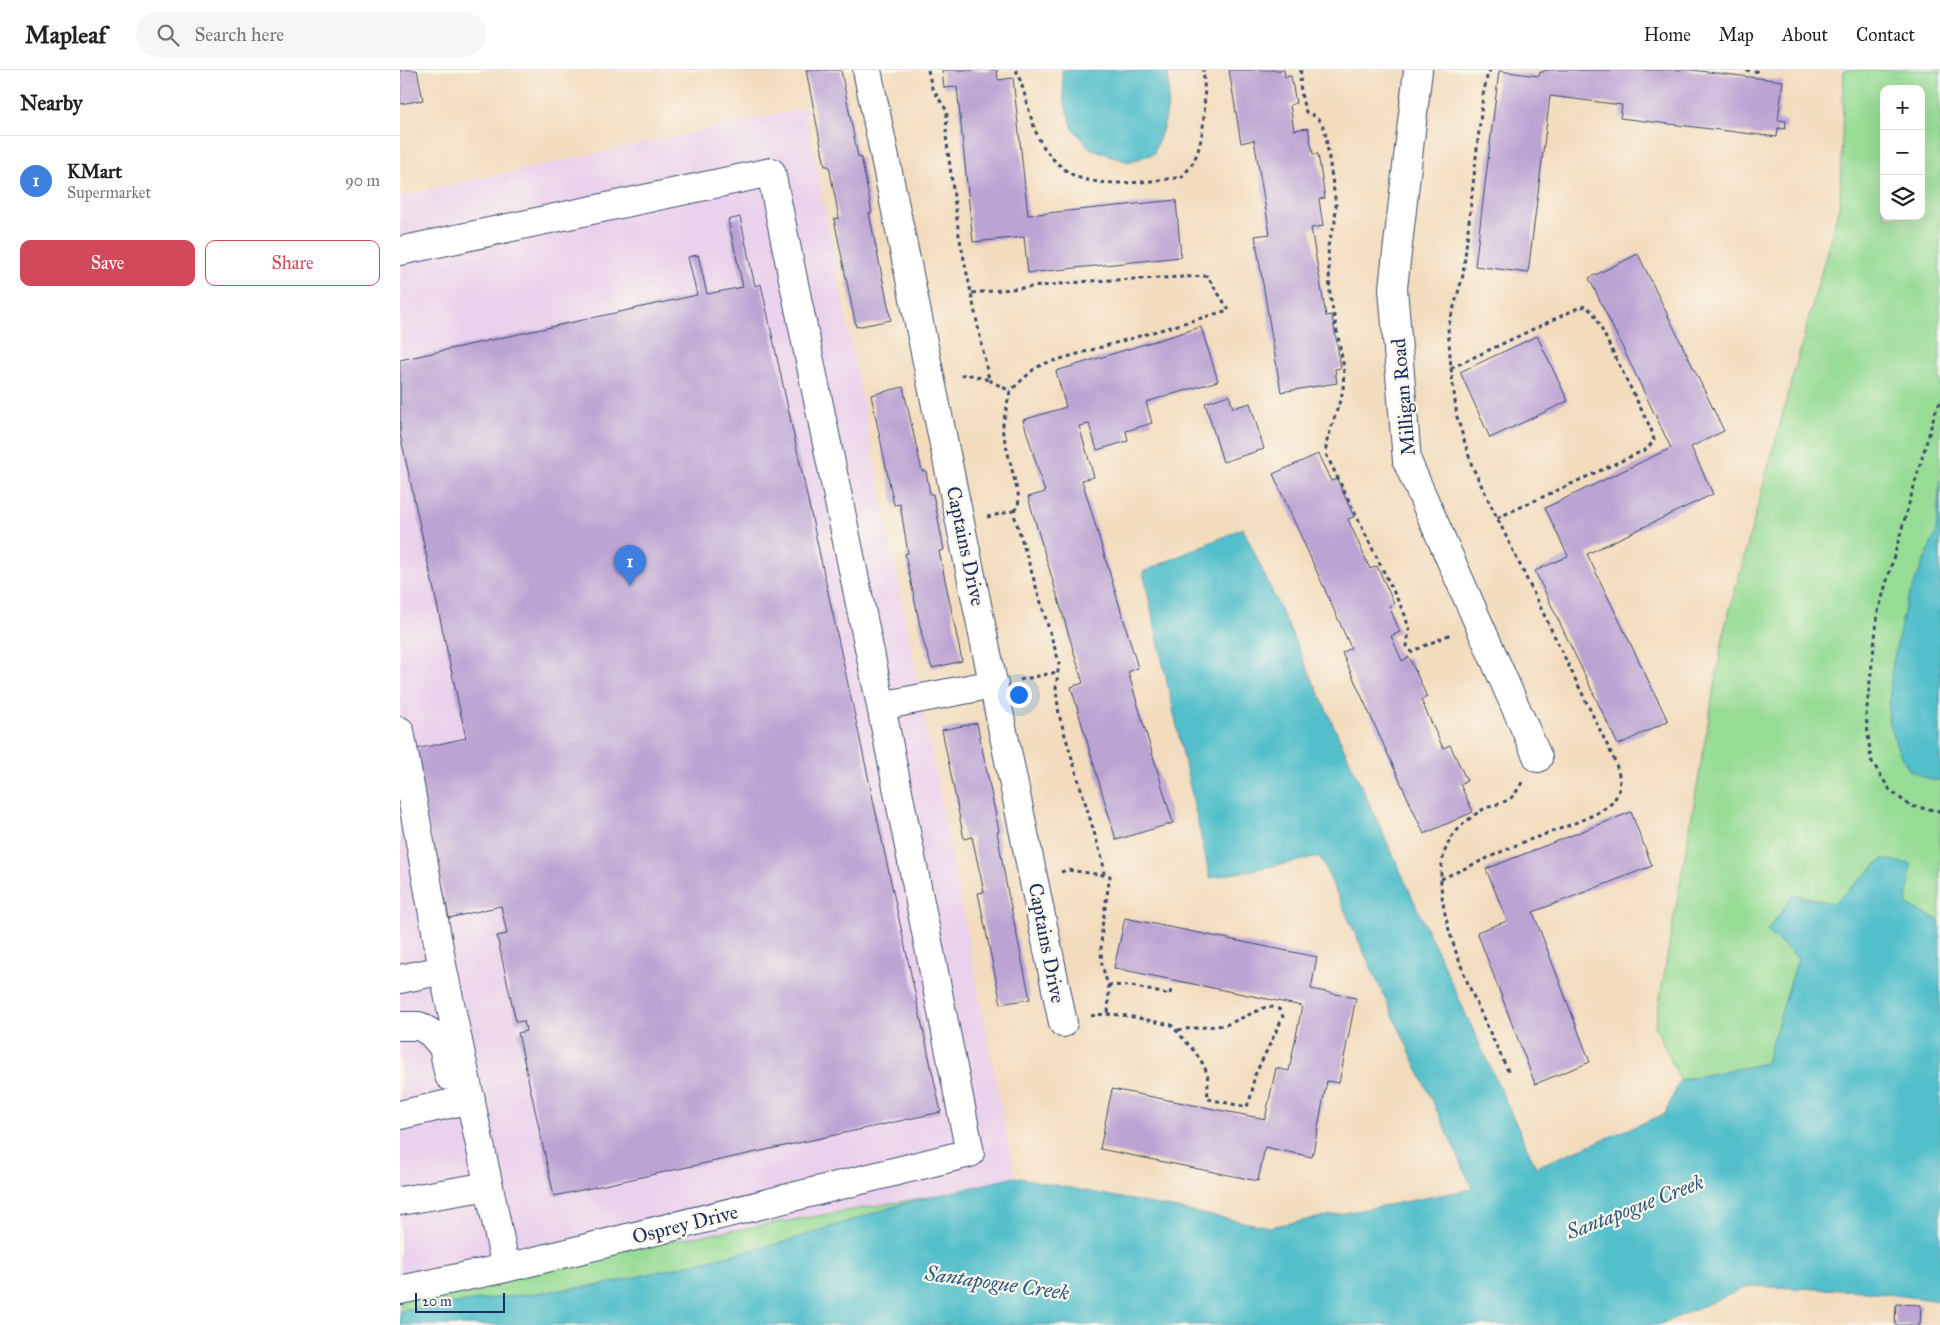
<!DOCTYPE html>
<html lang="en">
<head>
<meta charset="utf-8">
<style>
  :root { --surface:#fff; --page:#f6f6f6; --text:#202124; --muted:#757577; --line:#e0e0e0; --accent:#d1495b }
  body { margin:0; font-family:"IM FELL Great Primer",serif; background:var(--page); color:var(--text) }
  .controls { position:absolute; right:15px; top:15px; display:grid; overflow:hidden; border-radius:10px; box-shadow:0 5px 20px #0002 }
  .controls button { width:45px; height:45px; display:grid; place-items:center; padding:0; border:0; border-bottom:1px solid var(--line); background:var(--surface); color:var(--text); font:25px sans-serif }
  .scale { position:absolute; left:15px; bottom:12px; width:90px; box-sizing:border-box; padding-left:5px; border:2px solid #1b2f5e; border-top:0; font-size:14px; line-height:18px; white-space:nowrap; color:#1b2f5e; -webkit-text-stroke:4px #fbf7ec; paint-order:stroke }
  .you { position:absolute; left:618px; top:624px; width:18px; height:18px; margin:-12px; border:4px solid #fff; border-radius:50%; background:#1a73e8; box-shadow:0 0 0 8px #1a73e833 }
  .badge { display:grid; place-items:center; width:32px; height:32px; border-radius:50%; background:var(--accent); color:#fff; font-size:16px; font-weight:700 }
  .pin { position:absolute; translate:-50% -41px; filter:drop-shadow(0 1px 2px #0008) }
  .pin::after { content:''; position:absolute; top:26px; width:18px; height:15px; background:inherit; clip-path:polygon(0 0,100% 0,50% 100%) }
  .list { margin:0; padding:0; list-style:none }
  h2 { display:flex; justify-content:space-between; align-items:center; height:65px; margin:0; padding:0 20px; font-size:21px }
  h2 small { font-size:16px; font-weight:400; color:var(--muted) }
  .list li { display:grid; grid-template-columns:32px 1fr auto; gap:15px; align-items:center; box-sizing:border-box; height:90px; padding:0 20px; border-top:1px solid var(--line) }
  .list b { display:block; font-size:19px; white-space:nowrap }
  .list p { margin:0; font-size:16px; white-space:nowrap; color:var(--muted) }
  .list em { font-size:16px; font-style:normal; color:var(--muted) }
  .actions { display:flex; gap:10px; padding:15px 20px }
  .actions a { flex:1; padding:11px 0; border:1px solid var(--accent); border-radius:10px; text-align:center; font-size:18px; color:var(--accent) }
  .actions .main { background:var(--accent); color:#fff }
  .icon { flex:none; width:28px; height:28px; fill:none; stroke:currentColor; stroke-width:2; stroke-linecap:round; stroke-linejoin:round }
  .map { position:relative; flex:none; width:1540px; height:1255px; overflow:hidden }
  header { display:flex; align-items:center; gap:30px; box-sizing:border-box; height:70px; padding:0 25px; background:var(--surface); border-bottom:1px solid var(--line) }
  header strong { font-size:24px }
  nav { display:flex; gap:28px; margin-inline-start:auto; font-size:18px }
  .search { width:350px; height:45px; background:var(--page); display:flex; align-items:center; gap:12px; box-sizing:border-box; padding:0 18px; border-radius:28px; color:var(--muted); font-size:19px }
  main { display:flex }
  aside { flex:1; background:var(--surface) }
  .map>svg:first-child { display:block }
  .built { fill:#ead1ec }
  .green { fill:#97dc95; stroke:#59867a; fill-rule:evenodd }
  .water { fill:#52bfcb; stroke:#367794 }
  .building { fill:#bba3d3 }
  .lines { fill:none; stroke-linecap:round; stroke-linejoin:round }
  .minor-casing { stroke:#3b496c; stroke-width:30 }
  .path { stroke:#3b496c; stroke-width:3; stroke-dasharray:4 4; stroke-linecap:butt }
  .minor { stroke:#fff; stroke-width:28 }
  .labels { text-anchor:middle; dominant-baseline:central; stroke-width:4.5; stroke-linejoin:round; paint-order:stroke }
  .street-label { font-size:20px; fill:#1b2f5e; stroke:#fbf7ec }
  .water-label { font-size:21px; font-style:italic; fill:#2c5a7f; stroke:#fbf7ec }
</style>
</head>
<body>
<header>
<strong>Mapleaf</strong>
<div class="search"><svg class="icon" aria-label="search" viewBox="0 0 24 24"><circle cx="10" cy="10" r="6"/><path d="M15 15l6 6"/></svg>Search here</div>
<nav><a>Home</a><a>Map</a><a>About</a><a>Contact</a></nav>
</header>
<main>
<aside>
<h2>Nearby<small></small></h2>
<ul class="list">
<li><span class="badge" style="background:#3f7fe0">1</span><div><b>KMart</b><p>Supermarket</p></div><em>90 m</em></li>
</ul>
<div class="actions"><a class="main">Save</a><a>Share</a></div>
</aside>
<div class="map">
<svg width="1540" height="1255" viewBox="0 0 1540 1255">
  <rect width="100%" height="100%" fill="#fbf7ec"/>
  <filter id="ink" filterUnits="userSpaceOnUse"><feTurbulence type="fractalNoise" baseFrequency=".02" numOctaves="2"/><feDisplacementMap in="SourceGraphic" scale="10" xChannelSelector="R" yChannelSelector="G"/><feConvolveMatrix kernelMatrix="1 2 1 2 8 2 1 2 1" color-interpolation-filters="sRGB"/></filter>
  <filter id="wash" filterUnits="userSpaceOnUse"><feTurbulence type="fractalNoise" baseFrequency=".0096" numOctaves="4" result="noise"/><feDisplacementMap in="SourceGraphic" scale="20" xChannelSelector="R" yChannelSelector="G"/><feGaussianBlur stdDeviation="1.12" result="paint"/><feColorMatrix in="noise" values="0 0 0 0 0 0 0 0 0 0 0 0 0 0 0 0 0 1.4 0 .05"/><feComposite in="paint" operator="in"/></filter>
  <g filter="url(#wash)">
    <rect width="100%" height="100%" fill="#f2dcbd"/>
    <path class="built" d="M405,38L615,1107L502,1134L0,1231V126Z"/>
    <path class="green" d="M1444,0H1540V851L1507,835L1483,789L1434,833L1394,825L1367,861L1398,888L1366,993L1280,1010L1255,956L1325,557L1440,133ZM1484,19H1521V146H1484Z
      M545,1124L502,1134L381,1173L202,1215L8,1239L0,1242V1226L242,1176Z"/>
    <path class="water" d="M662,0H768C771,33 766,54 753,84L728,92L690,78L673,59L664,31Z
      M1540,410V710H1530L1509,700L1497,677L1488,648L1492,597L1506,533L1536,463Z
      M843,458L1136,1097L1265,1044L1280,1010L1366,993L1398,888L1367,861L1394,825L1434,833L1483,789L1511,794L1507,835L1540,851V1231L1464,1221L1350,1216L1258,1255H0V1242L7,1239L202,1215L381,1173L502,1134L615,1107L869,1157L1073,1119L920,787L810,808L743,502Z"/>
    <g id="blocks">
      <path class="building" d="M0,0H17L23,30L0,34Z
        M406,0H441L458,87H461L472,143H469L491,250L456,257L434,149L439,148L429,96H425Z
        M542,0H597L598,10L613,8L628,145L776,130L781,187L628,203L624,167L573,172L557,17L544,18Z
        M829,0H884L885,7L891,6L896,33L890,35L894,60L908,58L913,84H918L925,128L919,129L923,156L911,158L926,246L932,245L941,298L935,299L937,313L881,322L855,166L870,164L854,70L841,73Z
        M1144,0H1291L1383,11L1378,50L1386,51L1385,59L1378,58L1377,67L1220,48L1222,35L1150,26L1128,203L1075,196L1099,1L1139,6L1140,2H1144Z
        M340,147L355,216L361,214L541,1042L154,1126L118,963L126,961L124,951L116,952L97,866L107,864L101,836L49,848L12,680L66,668L0,364V290L297,225L288,187L298,185L307,224L343,217L328,150Z
        M1238,184L1324,361L1291,377L1313,424L1187,484L1268,651L1218,675L1135,501L1168,486L1145,438L1271,378L1189,208Z
        M801,257L818,311L746,332L752,353L726,361L728,371L697,380L689,354L679,356L694,407L682,410L738,598L728,602L773,753L716,770L671,617L683,613L628,427L645,422L623,350L666,337L656,301Z
        M1137,266L1168,331L1090,368L1060,302Z
        M503,317L522,401H526L530,424H533L544,480L539,481L562,591L532,598L523,570L505,484L508,483L500,434L494,435L471,325Z
        M829,325L833,338L850,333L864,379L823,392L805,333Z
        M918,384L931,411L937,409L954,447L948,449L970,499L977,496L994,533L989,536L1000,562L991,566L1002,591L1009,587L1027,627L1021,630L1043,678L1050,675L1067,711L1060,714L1073,742L1024,764L942,583L951,578L873,404Z
        M577,653L599,761L597,762L607,818L630,929L601,934L578,823L584,822L572,767L564,769L542,660Z
        M1231,742L1252,796L1133,842L1190,992L1135,1014L1077,862L1107,851L1086,799Z
        M725,848L917,887L911,919L956,928L939,1013L927,1011L912,1087L865,1077L858,1111L700,1079L712,1019L865,1049L876,998L889,1001L902,936L714,898Z
        M1496,1234L1521,1235L1520,1255H1495Z"/>
    </g>
  </g>
  <g filter="url(#ink)">
    <use href="#blocks" fill-opacity="0" stroke="#3b496c" stroke-width="1"/>
    <g class="lines">
      <g class="minor-casing">
        <path id="minor" d="M467,0L663,953
          M1018,0L993,218L1007,391L1138,688
          M0,181L371,102L481,636L594,614
          M0,661L43,900
          M0,909L43,900L106,1198
          M0,956H19L31,963L43,977L49,1006
          M0,1045L71,1029
          M0,1131L89,1116
          M0,1220L106,1198L570,1083L481,636"/>
      </g>
      <path class="path" d="M528,0L532,18L547,41L546,66L559,165L589,310L567,304L559,306
        M616,0C626,22 629,48 639,69C647,85 665,104 683,109C713,117 752,111 782,107C785,103 789,99 792,94C806,71 806,26 803,0
        M901,0C899,14 901,28 906,42C917,46 921,50 925,61L936,135L935,152L928,176L930,225L944,298L943,321L926,374V384L1005,545L1009,559L1007,576L1011,582L1053,563
        M1346,0L1361,2
        M572,223L691,211L807,206L829,240L643,294L634,299L610,321
        M1051,298L1178,238L1186,236L1194,244L1251,359L1254,370L1247,379L1097,448
        M589,310L610,321L602,359L619,428L618,437L613,441
        M1540,332L1535,343L1478,542L1466,646L1471,690L1490,720L1510,736L1540,741
        M587,447L613,441L659,592L656,619L659,645L703,792L704,806
        M620,610L657,602
        M661,802L668,800L710,806L702,857L701,881L702,895L709,919L708,945
        M1041,809C1068,797 1094,785 1121,773C1141,765 1204,746 1214,730C1224,716 1219,701 1213,687L1072,396L1057,347L1051,298L1048,258L1063,205L1083,25L1087,7L1090,0
        M708,915L732,916L770,925L771,918
        M691,946C716,940 747,951 772,955C783,970 802,986 807,1004C809,1012 807,1021 808,1029L847,1037L852,1023L854,1007L883,947L879,939L868,936L826,955L776,960
        M1108,1001C1084,947 1018,828 1049,772C1055,760 1070,747 1082,740C1091,735 1105,734 1113,726C1117,722 1120,715 1123,711"/>
      <use href="#minor" class="minor"/>
    </g>
  </g>
  <g class="labels">
    <g class="street-label">
      <text transform="translate(1003 327) rotate(-95)">Milligan Road</text>
      <text transform="translate(566 476) rotate(78)">Captains Drive</text>
      <text transform="translate(647 873) rotate(79)">Captains Drive</text>
      <text transform="translate(285 1154) rotate(-14)">Osprey Drive</text>
    </g>
    <g class="water-label">
      <text transform="translate(1235 1137) rotate(-21)">Santapogue Creek</text>
      <text transform="translate(597 1213) rotate(8)">Santapogue Creek</text>
    </g>
  </g>
</svg>
<div class="controls">
<button>+</button>
<button>−</button>
<button><svg class="icon" aria-label="layers" viewBox="0 0 24 24"><path d="M12 4l9 5-9 5-9-5zM3 14l9 5 9-5"/></svg></button>
</div>
<div class="scale">20 m</div>
<div class="you"></div>
<div class="pin badge" style="left:230px;top:516px;background:#3f7fe0">1</div>
</div>
</main>
</body>
</html>
